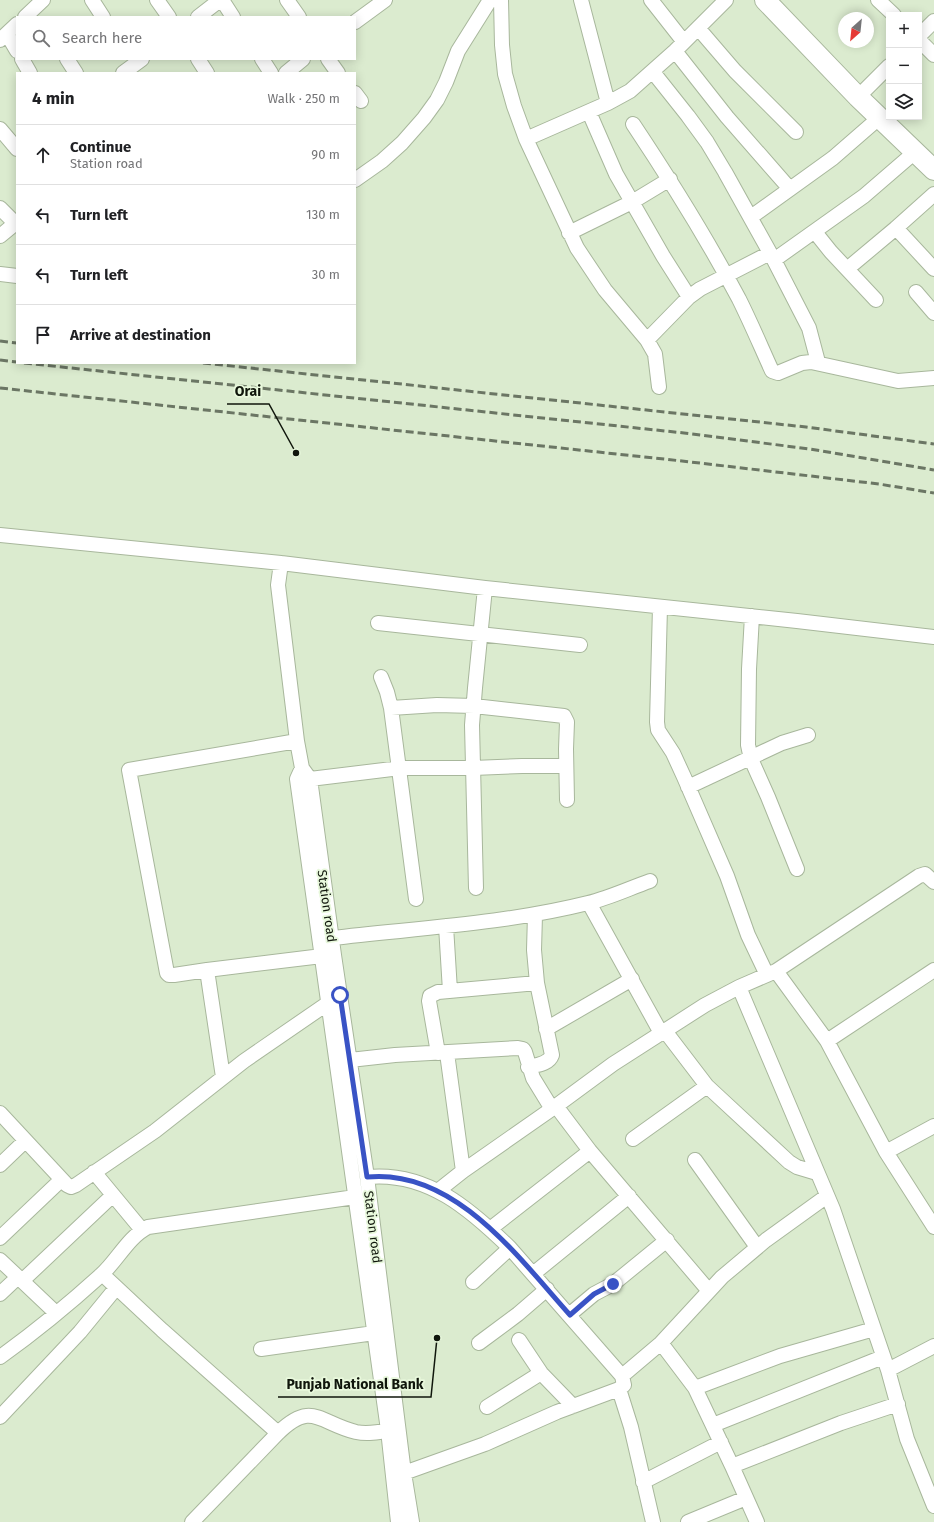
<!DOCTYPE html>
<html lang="en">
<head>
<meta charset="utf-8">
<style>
  :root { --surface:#fff; --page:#f6f6f6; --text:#202124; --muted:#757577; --line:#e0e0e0 }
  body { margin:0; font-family:"Fira Sans",sans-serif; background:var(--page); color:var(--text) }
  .controls { position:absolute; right:12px; top:12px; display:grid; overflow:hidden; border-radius:0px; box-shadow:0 2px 10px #0003 }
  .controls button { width:36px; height:36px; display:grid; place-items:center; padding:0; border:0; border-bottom:1px solid var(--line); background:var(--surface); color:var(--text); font:20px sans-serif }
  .compass { position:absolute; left:838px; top:12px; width:36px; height:36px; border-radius:50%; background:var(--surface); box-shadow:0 2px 10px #0003; rotate:207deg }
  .stop { position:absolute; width:12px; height:12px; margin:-9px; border:3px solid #3953c5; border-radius:50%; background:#fff }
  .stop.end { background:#3953c5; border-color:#fff; box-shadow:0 1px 4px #0008 }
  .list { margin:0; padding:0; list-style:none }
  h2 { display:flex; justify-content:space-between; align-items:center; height:52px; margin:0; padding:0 16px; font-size:17px }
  h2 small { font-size:13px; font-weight:400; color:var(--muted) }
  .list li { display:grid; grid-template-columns:26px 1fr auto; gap:12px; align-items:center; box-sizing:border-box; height:60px; padding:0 16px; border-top:1px solid var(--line) }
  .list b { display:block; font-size:15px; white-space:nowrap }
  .list p { margin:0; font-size:13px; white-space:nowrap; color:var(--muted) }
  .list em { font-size:13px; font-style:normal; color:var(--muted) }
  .icon { flex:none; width:22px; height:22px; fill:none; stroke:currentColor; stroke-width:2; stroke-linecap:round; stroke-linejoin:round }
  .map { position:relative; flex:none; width:934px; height:1522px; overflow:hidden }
  .search { position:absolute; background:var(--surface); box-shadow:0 2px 10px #0003; left:16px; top:16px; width:340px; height:44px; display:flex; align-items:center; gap:10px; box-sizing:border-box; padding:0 14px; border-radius:0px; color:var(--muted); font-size:15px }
  .panel { position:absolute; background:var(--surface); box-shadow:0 2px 10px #0003; left:16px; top:72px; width:340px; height:292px; border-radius:0px }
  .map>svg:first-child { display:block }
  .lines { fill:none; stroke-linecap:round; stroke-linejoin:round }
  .street-casing { stroke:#a8b79c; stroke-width:16 }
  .secondary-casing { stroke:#a8b79c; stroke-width:22 }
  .street { stroke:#fff; stroke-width:14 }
  .secondary { stroke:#fff; stroke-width:20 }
  .rail { stroke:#6b7664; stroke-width:3; stroke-dasharray:8 4; stroke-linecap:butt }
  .route { stroke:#3953c5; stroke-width:5 }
  .labels { text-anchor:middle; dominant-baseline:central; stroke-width:3.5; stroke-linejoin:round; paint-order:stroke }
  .street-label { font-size:13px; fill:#10160c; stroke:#e8f8dc }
  .leader { fill:none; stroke:#10160c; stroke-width:1.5 }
  .callout-dot { fill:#10160c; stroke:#e8f8dc; stroke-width:1.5 }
  .callout-label { font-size:14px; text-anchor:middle; font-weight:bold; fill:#10160c; stroke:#e8f8dc; stroke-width:3.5; stroke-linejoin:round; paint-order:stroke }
</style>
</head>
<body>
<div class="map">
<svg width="934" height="1522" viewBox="0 0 934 1522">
  <rect width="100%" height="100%" fill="#dbebcf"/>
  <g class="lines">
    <g class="street-casing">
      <path id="street" d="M92,0L103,17
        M157,0L169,17
        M222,0L233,17
        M287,0L299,17
        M501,0L502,45L505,74L514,106L526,139L577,248L605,290L647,340L655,354L659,387
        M581,0L608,103
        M651,0L684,42
        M878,0L894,15
        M25,17L43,0
        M198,17L220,0
        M355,22L385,0
        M698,28L735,71L796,132
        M7,34L17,51
        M919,36L934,21
        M0,40L17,24
        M919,40L934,55
        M675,51L727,117L790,189
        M22,59L30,73
        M67,59L76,73
        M198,59L207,73
        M262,59L271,73
        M328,59L338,73
        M653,72L688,116L707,142L725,172L774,260L809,328L818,362
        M123,73L142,59
        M286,73L303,59
        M355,93L361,101
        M858,97L889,66
        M589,112L616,174L663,256L689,297
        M633,124C671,181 707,239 739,299C751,323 761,347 772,371L778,373L802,363L811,362L898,381L934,378
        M0,129L17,149
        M526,139L608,103L630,91L675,51L726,0
        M355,180L382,161L402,143L424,118L437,100L446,82L458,51L490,0
        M0,208L15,223
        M751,217L833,158L879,118
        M896,228L934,269
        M815,232L831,252L876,300
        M569,233L632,202L670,179
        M0,236L17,222
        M774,260L864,196L915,152
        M847,269L896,228L934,194
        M0,274L17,276
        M916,292L934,313
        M647,340L689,297L700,289L770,253
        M0,535L281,563L485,588L797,621L934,637
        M281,563L278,585L297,741L302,768L310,779L334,955L367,1177L404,1473L412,1522
        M660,607L657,722L658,730L673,753L684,777L727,876L748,935L767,975
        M752,616L749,669L748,745L751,759L768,797L797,869
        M378,623L580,645
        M381,677L387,692L391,708L416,899
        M391,708L437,705L474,706L564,716L567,722L566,749L567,800
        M297,741L129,770L167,973L169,975H174L207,970L322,956
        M302,768L297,779L388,1430L398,1522
        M310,779L400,768H473L522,766H566
        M688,787L782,743L808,735
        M476,888L472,725L475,688L485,588
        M589,903L661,1033
        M446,926L450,991
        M332,938C417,928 504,924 588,903C609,898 630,888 650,881
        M207,970L223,1077
        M776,971L827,1041L886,1152L934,1227
        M739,987L833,1209L888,1370L907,1439L934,1506
        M546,1029L632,979
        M665,1031L707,1086L789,1162L797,1167L817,1173
        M827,1041L934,970
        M438,1053L429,1001L430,996L438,992L537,983
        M447,1053L463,1171
        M350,1060L395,1055L518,1048L523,1049L525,1052L533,1078L552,1109
        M528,1067C537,1065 549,1064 552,1055L537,983L534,950L535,915
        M556,1106L590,1151L709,1291
        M0,1113L67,1185L71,1187L76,1185L155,1131L244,1061L334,999
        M633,1139L707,1086
        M886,1152L934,1126
        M695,1160L757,1247
        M0,1165L25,1141
        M94,1172L142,1230
        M367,1177C427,1171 470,1209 510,1248L622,1376L624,1385L619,1389L557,1412L485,1444L404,1473
        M439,1190L463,1171L556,1106L613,1064L705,1005L739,987L776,971L919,876L925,874L934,882
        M490,1229L590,1151
        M0,1238L61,1180
        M0,1260L56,1313
        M102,1274L162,1330L278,1433
        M533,1274L629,1196
        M22,1281L112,1196
        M473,1282L510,1248
        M0,1294L18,1277
        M569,1315L594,1294L613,1284L667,1240
        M519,1340L541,1373L573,1406
        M479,1343L518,1314L547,1289
        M661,1343L695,1388L732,1466L757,1522
        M261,1349L374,1333
        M0,1357C35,1332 69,1304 101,1275C117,1261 128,1237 148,1227L355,1197
        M888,1370L934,1346
        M622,1376L661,1343L722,1277L766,1240L827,1196
        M695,1388L780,1356L874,1329
        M619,1389L631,1427L653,1522
        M487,1407L541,1373
        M0,1417L80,1332L116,1288
        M713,1425L883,1357
        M732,1466L841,1423L898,1404
        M643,1482L721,1442
        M192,1522L278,1433C312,1400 319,1423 356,1432C370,1435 384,1431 397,1429
        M688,1522L746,1498"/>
    </g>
    <g class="secondary-casing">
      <path id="secondary" d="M765,0L858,97L934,170"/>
    </g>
    <use href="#street" class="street"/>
    <use href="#secondary" class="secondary"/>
    <path class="rail" d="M0,341L17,343
      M0,360L17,362
      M24,363L684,433L810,449L934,470
      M203,363L806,427L934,444
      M0,388L682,461L879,484L934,493"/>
  </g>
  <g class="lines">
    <path class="route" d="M340,995L367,1177C454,1168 518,1257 570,1315L594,1294L613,1284"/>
  </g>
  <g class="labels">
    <g class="street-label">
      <text transform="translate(327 906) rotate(82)">Station road</text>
      <text transform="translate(373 1227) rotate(83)">Station road</text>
    </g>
  </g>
  <path class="leader" d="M296 453L269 404H227M437 1338L431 1397H278"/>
  <g class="callout-dot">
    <circle cx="296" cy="453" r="4"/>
    <circle cx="437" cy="1338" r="4"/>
  </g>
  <g class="callout-label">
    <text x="248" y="396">Orai</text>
    <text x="355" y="1389">Punjab National Bank</text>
  </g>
</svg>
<div class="controls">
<button>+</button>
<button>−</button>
<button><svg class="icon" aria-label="layers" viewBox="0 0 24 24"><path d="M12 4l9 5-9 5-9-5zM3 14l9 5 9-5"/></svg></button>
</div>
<svg class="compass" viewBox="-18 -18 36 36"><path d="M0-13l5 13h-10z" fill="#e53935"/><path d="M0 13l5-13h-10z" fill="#757577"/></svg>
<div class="stop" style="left:340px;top:995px"></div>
<div class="stop end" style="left:613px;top:1284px"></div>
<div class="search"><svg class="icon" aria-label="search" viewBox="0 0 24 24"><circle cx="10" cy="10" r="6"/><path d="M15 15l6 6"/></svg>Search here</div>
<section class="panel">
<h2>4 min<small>Walk · 250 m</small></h2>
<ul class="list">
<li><svg class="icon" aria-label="ahead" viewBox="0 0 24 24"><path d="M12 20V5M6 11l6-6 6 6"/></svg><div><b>Continue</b><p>Station road</p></div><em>90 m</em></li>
<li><svg class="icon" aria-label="left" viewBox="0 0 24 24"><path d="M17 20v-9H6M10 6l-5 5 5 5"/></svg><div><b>Turn left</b></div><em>130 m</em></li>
<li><svg class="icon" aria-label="left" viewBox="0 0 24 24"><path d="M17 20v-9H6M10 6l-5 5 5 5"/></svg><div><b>Turn left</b></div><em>30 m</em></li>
<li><svg class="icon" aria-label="arrive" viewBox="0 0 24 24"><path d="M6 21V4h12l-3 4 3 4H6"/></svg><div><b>Arrive at destination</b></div></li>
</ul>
</section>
</div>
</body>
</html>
